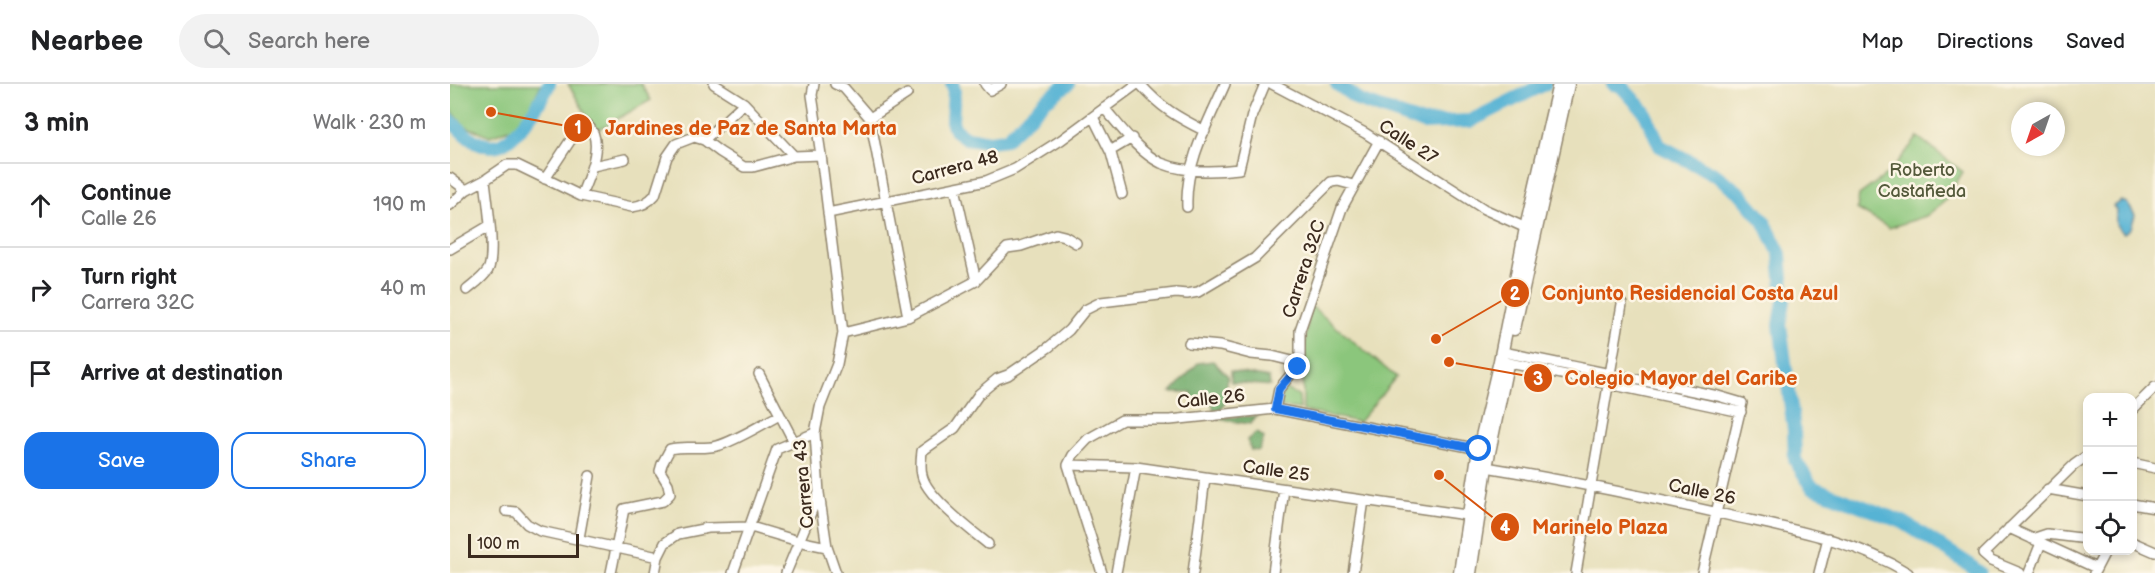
<!DOCTYPE html>
<html lang="en">
<head>
<meta charset="utf-8">
<style>
  :root { --surface:#fff; --page:#f2f2f2; --text:#202124; --muted:#757577; --line:#e0e0e0; --accent:#1a73e8 }
  body { margin:0; font-family:"Balsamiq Sans",sans-serif; background:var(--page); color:var(--text) }
  .controls { position:absolute; right:18px; bottom:18px; display:grid; overflow:hidden; border-radius:12px; box-shadow:0 3px 9px #0003 }
  .controls button { width:54px; height:54px; display:grid; place-items:center; padding:0; border:0; border-bottom:2px solid var(--line); background:var(--surface); color:var(--text); font:30px sans-serif }
  .compass { position:absolute; left:1561px; top:18px; width:54px; height:54px; border-radius:50%; background:var(--surface); box-shadow:0 3px 9px #0003; rotate:220deg }
  .scale { position:absolute; left:18px; bottom:15px; width:111px; box-sizing:border-box; padding-left:6px; border:3px solid #3b2a1e; border-top:0; font-size:16px; line-height:21px; white-space:nowrap; color:#3b2a1e; -webkit-text-stroke:4px #fcf5e5; paint-order:stroke }
  .stop { position:absolute; width:18px; height:18px; margin:-14px; border:4px solid #1a73e8; border-radius:50%; background:#fff }
  .stop.end { background:#1a73e8; border-color:#fff; box-shadow:0 2px 6px #0008 }
  .list { margin:0; padding:0; list-style:none }
  h2 { display:flex; justify-content:space-between; align-items:center; height:78px; margin:0; padding:0 24px; font-size:26px }
  h2 small { font-size:20px; font-weight:400; color:var(--muted) }
  .list li { display:grid; grid-template-columns:39px 1fr auto; gap:18px; align-items:center; box-sizing:border-box; height:84px; padding:0 24px; border-top:2px solid var(--line) }
  .list b { display:block; font-size:22px; white-space:nowrap }
  .list p { margin:0; font-size:20px; white-space:nowrap; color:var(--muted) }
  .list em { font-size:20px; font-style:normal; color:var(--muted) }
  .actions { display:flex; gap:12px; padding:18px 24px }
  .actions a { flex:1; padding:14px 0; border:2px solid var(--accent); border-radius:18px; text-align:center; font-size:21px; color:var(--accent) }
  .actions .main { background:var(--accent); color:#fff }
  .icon { flex:none; width:33px; height:33px; fill:none; stroke:currentColor; stroke-width:2; stroke-linecap:round; stroke-linejoin:round }
  .map { position:relative; flex:none; width:1705px; height:489px; overflow:hidden }
  header { display:flex; align-items:center; gap:36px; box-sizing:border-box; height:84px; padding:0 30px; background:var(--surface); border-bottom:2px solid var(--line) }
  header strong { font-size:28px }
  nav { display:flex; gap:33px; margin-inline-start:auto; font-size:21px }
  .search { width:420px; height:54px; background:var(--page); display:flex; align-items:center; gap:15px; box-sizing:border-box; padding:0 21px; border-radius:33px; color:var(--muted); font-size:22px }
  main { display:flex }
  aside { flex:1; background:var(--surface) }
  .map>svg:first-child { display:block }
  .green { fill:#8bc67b; stroke:#63784c; stroke-width:1.5 }
  .forest { fill:#70ab6b; stroke:#566a44; stroke-width:1.5 }
  .water { fill:#56b3d4; stroke:#486e79; stroke-width:1.5 }
  .lines { fill:none; stroke-linecap:round; stroke-linejoin:round }
  .river { stroke:#56b3d4; stroke-width:14 }
  .minor-casing { stroke:#91856d; stroke-width:12 }
  .secondary-casing { stroke:#91856d; stroke-width:15 }
  .minor { stroke:#fff; stroke-width:9 }
  .secondary { stroke:#fff; stroke-width:12 }
  .route { stroke:#1a73e8; stroke-width:8 }
  .labels { text-anchor:middle; dominant-baseline:central; stroke-width:5; stroke-linejoin:round; paint-order:stroke }
  .street-label { font-size:18px; fill:#3b2a1e; stroke:#fcf5e5 }
  .park-label { font-size:18px; fill:#53593a; stroke:#fcf5e5 }
  .leader { fill:none; stroke:#d7540e; stroke-width:2 }
  .callout-dot { fill:#d7540e; stroke:#fcf5e5; stroke-width:2 }
  .mark-label { font-size:18px; text-anchor:middle; font-weight:bold; fill:#fff }
  .callout-label { font-size:20px; text-anchor:middle; font-weight:bold; fill:#d7540e; stroke:#fcf5e5; stroke-width:5; stroke-linejoin:round; paint-order:stroke }
</style>
</head>
<body>
<header>
<strong>Nearbee</strong>
<div class="search"><svg class="icon" aria-label="search" viewBox="0 0 24 24"><circle cx="10" cy="10" r="6"/><path d="M15 15l6 6"/></svg>Search here</div>
<nav><a>Map</a><a>Directions</a><a>Saved</a></nav>
</header>
<main>
<aside>
<h2>3 min<small>Walk · 230 m</small></h2>
<ul class="list">
<li><svg class="icon" aria-label="ahead" viewBox="0 0 24 24"><path d="M12 20V5M6 11l6-6 6 6"/></svg><div><b>Continue</b><p>Calle 26</p></div><em>190 m</em></li>
<li><svg class="icon" aria-label="right" viewBox="0 0 24 24"><path d="M7 20v-9h11M14 6l5 5-5 5"/></svg><div><b>Turn right</b><p>Carrera 32C</p></div><em>40 m</em></li>
<li><svg class="icon" aria-label="arrive" viewBox="0 0 24 24"><path d="M6 21V4h12l-3 4 3 4H6"/></svg><div><b>Arrive at destination</b></div></li>
</ul>
<div class="actions"><a class="main">Save</a><a>Share</a></div>
</aside>
<div class="map">
<svg width="1705" height="489" viewBox="0 0 1705 489">
  <rect width="100%" height="100%" fill="#fcf5e5"/>
  <filter id="ink" filterUnits="userSpaceOnUse"><feTurbulence type="fractalNoise" baseFrequency=".0167" numOctaves="2"/><feDisplacementMap in="SourceGraphic" scale="12" xChannelSelector="R" yChannelSelector="G"/><feConvolveMatrix kernelMatrix="1 2 1 2 8 2 1 2 1" color-interpolation-filters="sRGB"/></filter>
  <filter id="wash" filterUnits="userSpaceOnUse"><feTurbulence type="fractalNoise" baseFrequency=".008" numOctaves="4" result="noise"/><feDisplacementMap in="SourceGraphic" scale="24" xChannelSelector="R" yChannelSelector="G"/><feGaussianBlur stdDeviation="1.35" result="paint"/><feColorMatrix in="noise" values="0 0 0 0 0 0 0 0 0 0 0 0 0 0 0 0 0 1.4 0 .05"/><feComposite in="paint" operator="in"/></filter>
  <g filter="url(#wash)">
    <rect width="100%" height="100%" fill="#e7e0bc"/>
    <path class="green" d="M0,0H91L77,31L62,44L40,52L15,42L0,25Z
      M118,0H191L201,16L146,47Z
      M1468,53L1513,88L1495,117L1476,132L1439,144L1407,125L1409,111L1439,89Z
      M860,221L946,293L909,338L853,327V276Z
      M833,304L849,312L850,325L829,323Z"/>
    <path class="forest" d="M763,277L778,292L775,319L770,326L764,327L761,315L742,316V308H721L748,279Z
      M781,287L819,294L820,302L781,298Z
      M807,332L800,340L761,334Z
      M807,348L814,354L809,367L801,366L797,356Z"/>
    <path class="water" d="M1671,117L1677,119L1685,131L1681,144L1674,149C1663,142 1666,137 1666,126L1663,122Z"/>
    <g class="lines">
      <path class="river" d="M502,0L504,6L502,37L505,46L516,54L539,57L556,55L596,16L618,0
        M887,0L910,17L973,39L1020,37L1095,0
        M1163,0L1170,1L1194,27L1210,62L1266,91L1291,110L1314,137L1330,170L1334,217L1330,241L1344,346L1345,376L1362,403L1453,438L1520,481L1529,489
        M0,36C9,44 18,56 30,59C37,62 46,63 53,59C70,50 91,18 99,0"/>
    </g>
  </g>
  <g filter="url(#ink)">
    <g class="lines">
      <g class="minor-casing">
        <path id="minor" d="M264,0L294,19L344,72
          M364,0L362,11L371,71L393,249L387,280L370,323L365,349L369,409L377,463L386,489
          M385,0L394,4L420,34L458,233
          M535,0L540,6L551,0
          M690,0C711,24 727,33 755,47
          M822,0L915,49L1034,125L1076,144
          M654,24C670,42 688,68 711,79C735,89 764,88 789,85L802,31L815,0
          M643,33L661,69L672,110
          M420,34L457,10
          M254,56L294,19
          M660,67L682,54
          M143,82L175,75
          M0,94L16,106L35,96L57,81H67L131,112L182,123C191,122 199,118 205,111L217,73L226,60L244,53L254,56L270,68L294,83H303L344,72L371,71
          M95,95L120,57L137,41C156,56 138,94 131,112
          M505,104L526,197
          M0,121L16,106
          M737,123C735,79 758,39 775,0
          M378,129L536,97L565,85L611,56L687,0
          M0,165L39,142
          M17,206C24,200 33,194 38,186C46,171 37,116 35,96
          M393,249L458,233L526,197L557,164L571,162L606,150L614,152L626,159
          M739,259L770,262L801,270L822,272L850,279
          M1051,270L1058,269L1268,312L1292,319L1252,489
          M1050,277L1291,328
          M309,290L344,358
          M825,325L829,305L850,279V246L892,124L929,57
          M1682,326L1705,303
          M1682,379L1705,384
          M618,381L623,371L638,355L672,336H720L825,325L1029,365
          M618,381L686,383L1023,432
          M618,381L652,489
          M1036,383C1120,397 1203,414 1286,433C1345,446 1406,457 1458,489
          M1598,405L1638,412
          M1682,420L1705,424
          M56,427L66,428L77,440L90,447L208,473
          M1559,444L1646,484
          M129,454L140,392
          M1582,455L1597,450L1638,455
          M1682,458L1705,468
          M538,460C521,446 476,412 472,391C470,383 471,375 472,367L505,344L529,310L547,295L558,291L599,263L619,246L635,226L651,218L726,209L737,210L748,208L805,174L881,98L888,97L903,101
          M161,489L174,425L213,417L220,410L218,400L210,387L212,380L220,365C236,361 251,366 267,362C286,357 312,340 330,331
          M205,489L208,473L215,459L228,450L258,444L301,443L348,457L377,463
          M283,489L327,365L365,349
          M336,489L369,409
          M666,489L686,383
          M743,489L755,394
          M823,489L834,405
          M903,489L914,416
          M1126,489L1172,220
          M1369,489L1378,454
          M1570,489L1541,477L1533,470L1624,381L1638,371
          M1579,489L1591,459
          M1644,489L1656,466"/>
      </g>
      <g class="secondary-casing">
        <path id="secondary" d="M1064,245L1118,0
          M1010,489L1029,365L1050,277L1076,144L1109,0
          M1020,489L1036,383L1056,285"/>
      </g>
      <use href="#minor" class="minor"/>
      <use href="#secondary" class="secondary"/>
    </g>
  </g>
  <g class="lines" filter="url(#ink)">
    <path class="route" d="M848,283L829,305L825,325L1029,365"/>
  </g>
  <g class="labels">
    <g class="street-label">
      <text transform="translate(958 58) rotate(33)">Calle 27</text>
      <text transform="translate(505 84) rotate(-15)">Carrera 48</text>
      <text transform="translate(854 185) rotate(-72)">Carrera 32C</text>
      <text transform="translate(761 315) rotate(-6)">Calle 26</text>
      <text transform="translate(826 387) rotate(8)">Calle 25</text>
      <text transform="translate(354 400) rotate(-95)">Carrera 43</text>
      <text transform="translate(1252 408) rotate(12)">Calle 26</text>
    </g>
    <g class="park-label">
      <text x="1472" y="86">Roberto<tspan x="1472" dy="21">Castañeda</tspan></text>
    </g>
  </g>
  <path class="leader" d="M41 28L128 44M986 255L1065 209M999 278L1088 294M989 391L1055 443"/>
  <g class="callout-dot">
    <circle cx="41" cy="28" r="6"/>
    <circle cx="986" cy="255" r="6"/>
    <circle cx="999" cy="278" r="6"/>
    <circle cx="989" cy="391" r="6"/>
    <circle cx="128" cy="44" r="15"/>
    <circle cx="1065" cy="209" r="15"/>
    <circle cx="1088" cy="294" r="15"/>
    <circle cx="1055" cy="443" r="15"/>
  </g>
  <g class="mark-label">
    <text x="128" y="50">1</text>
    <text x="1065" y="216">2</text>
    <text x="1088" y="301">3</text>
    <text x="1055" y="450">4</text>
  </g>
  <g class="callout-label">
    <text x="301" y="51">Jardines de Paz de Santa Marta</text>
    <text x="1240" y="216">Conjunto Residencial Costa Azul</text>
    <text x="1231" y="301">Colegio Mayor del Caribe</text>
    <text x="1150" y="450">Marinelo Plaza</text>
  </g>
</svg>
<div class="controls">
<button>+</button>
<button>−</button>
<button><svg class="icon" aria-label="locate" viewBox="0 0 24 24"><circle cx="12" cy="12" r="6"/><path d="M12 2v4M12 18v4M2 12h4M18 12h4"/></svg></button>
</div>
<svg class="compass" viewBox="-18 -18 36 36"><path d="M0-13l5 13h-10z" fill="#e53935"/><path d="M0 13l5-13h-10z" fill="#757577"/></svg>
<div class="scale">100 m</div>
<div class="stop" style="left:1029px;top:365px"></div>
<div class="stop end" style="left:848px;top:283px"></div>
</div>
</main>
</body>
</html>
